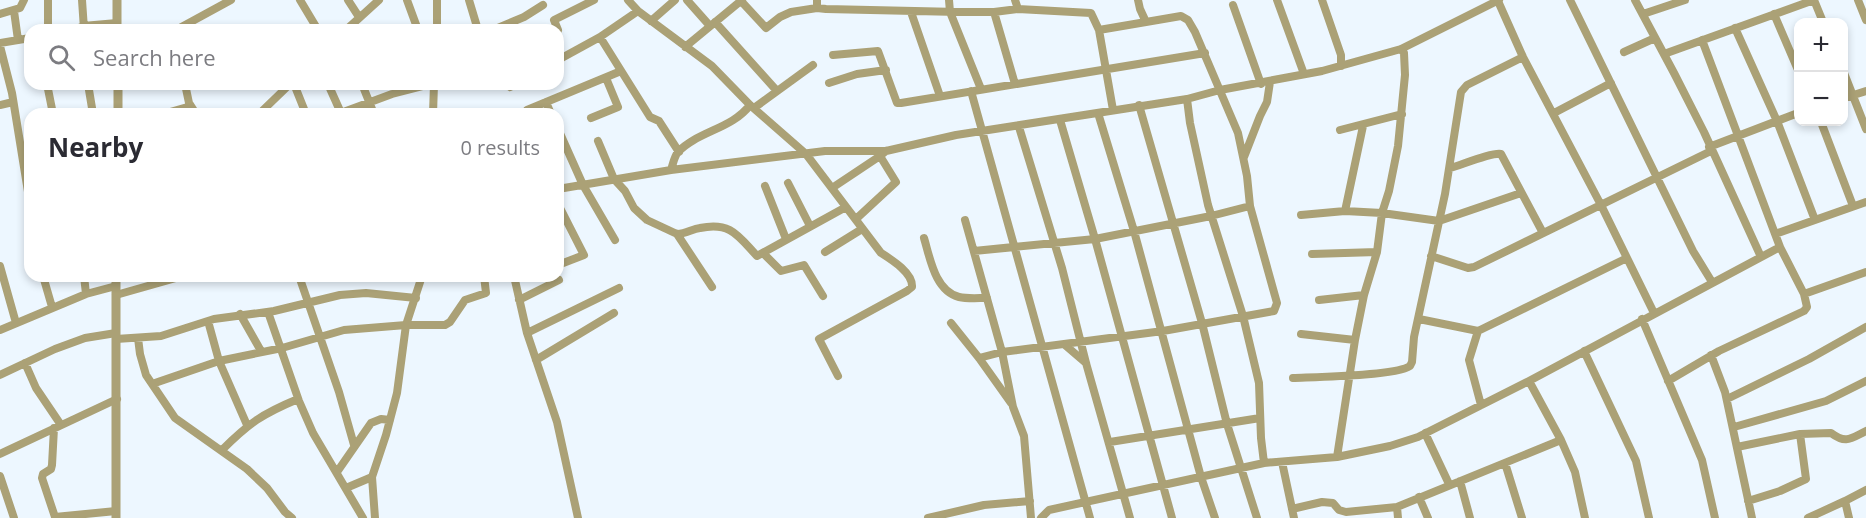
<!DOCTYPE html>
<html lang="en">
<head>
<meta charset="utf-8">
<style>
  :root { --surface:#fff; --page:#f2f2f3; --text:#2b2b33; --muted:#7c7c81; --line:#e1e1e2 }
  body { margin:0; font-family:"Open Sans",sans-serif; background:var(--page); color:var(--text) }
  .controls { position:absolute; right:18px; top:18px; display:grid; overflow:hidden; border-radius:12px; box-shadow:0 3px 9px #0003 }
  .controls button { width:54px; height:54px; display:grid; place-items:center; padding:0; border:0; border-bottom:2px solid var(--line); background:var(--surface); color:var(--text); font:30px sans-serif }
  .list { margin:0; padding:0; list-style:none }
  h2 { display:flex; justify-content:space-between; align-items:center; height:78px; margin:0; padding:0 24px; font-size:26px }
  h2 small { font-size:20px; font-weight:400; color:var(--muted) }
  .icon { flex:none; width:33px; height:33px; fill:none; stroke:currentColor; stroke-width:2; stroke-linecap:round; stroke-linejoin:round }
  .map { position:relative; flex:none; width:1866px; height:518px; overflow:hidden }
  .search { position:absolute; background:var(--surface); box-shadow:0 3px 9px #0003; left:24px; top:24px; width:540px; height:66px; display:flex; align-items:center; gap:15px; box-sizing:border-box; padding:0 21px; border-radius:18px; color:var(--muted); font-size:22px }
  .panel { position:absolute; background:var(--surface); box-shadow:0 3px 9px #0003; left:24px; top:108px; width:540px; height:174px; border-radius:18px }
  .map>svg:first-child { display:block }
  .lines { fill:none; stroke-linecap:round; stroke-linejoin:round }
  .minor { stroke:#aba176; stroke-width:8 }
  .tertiary { stroke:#aba176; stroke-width:9 }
</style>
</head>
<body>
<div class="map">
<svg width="1866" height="518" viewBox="0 0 1866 518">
  <rect width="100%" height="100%" fill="#edf7ff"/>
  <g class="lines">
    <path class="minor" d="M82,0L84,29
      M300,0L318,30
      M348,0L359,17
      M407,0L418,30
      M437,0V30
      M469,0L478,30
      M628,0L638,11L712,66L750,105L806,154L881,253C892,260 913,273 912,287L907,291L819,339L838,376
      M687,0L710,26
      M817,0V8L826,9L959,12H994L1018,9
      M949,0L950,12L981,89
      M1015,0L1018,9L1091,13L1099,30
      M1277,0L1304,74
      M1322,0L1341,55V66
      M1570,0L1693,251L1712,282
      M1635,0L1674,73L1704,132L1761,257
      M1814,0L1823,22
      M1858,0L1866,20
      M741,1L766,28L780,17L791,12L817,8
      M1498,1L1523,57L1601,205L1654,313
      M1233,5L1261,84
      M14,11L18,40
      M911,12L940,96
      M994,12L1015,84
      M0,14L20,8L24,0
      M1643,14L1685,0
      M1774,14L1798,70
      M651,21L675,0
      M715,22L777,91
      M1735,28L1777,121L1815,220
      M48,30V0
      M75,30L83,26L117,23
      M176,30L231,0
      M346,30L379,0
      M493,30L524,17L543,5
      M558,30L554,20L594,0
      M600,37L650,117L659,121L679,152
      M1702,40L1780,247
      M0,43L30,38
      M0,46L12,93L30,204
      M685,47L742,0
      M1624,52L1655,38
      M1664,54L1814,0
      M833,55L878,51L897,103H901L1205,53
      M558,60L600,37L638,11
      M1844,73L1866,129
      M829,83L857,74L886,70
      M47,84L53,114
      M88,84L93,114
      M185,84L189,103L196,114
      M294,84L306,114
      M328,84L341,113
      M362,84L374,114
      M510,87L515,84
      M971,91L1090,518
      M1844,98L1866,91
      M1187,99L1190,123L1208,205L1243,316L1259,383L1261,438L1264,463
      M546,102L551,114
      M0,105L13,102
      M1139,105L1202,323L1227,424L1257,518
      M754,108L813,65
      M1113,110L1099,30L1146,22
      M1098,113L1134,231L1201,477L1215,518
      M1554,113L1611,83
      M163,114L191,106
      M259,114L290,84
      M338,114L392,94L431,84
      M420,114L433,110
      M433,114L434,84
      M526,114L527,110L621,71
      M591,118L618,107L606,78
      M1060,120L1095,239L1172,518
      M1821,122L1853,206
      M1019,127L1062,268L1086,363L1130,518
      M558,129L583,185L615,240
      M1340,130L1402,114
      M598,141L614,179L625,191L634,208L647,220L677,234C686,234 692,229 700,228C731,221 739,237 757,256L846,207
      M1709,147L1798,113
      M21,148L30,145
      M1244,157L1260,116L1267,102L1270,82
      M1450,168C1461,165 1493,152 1501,154L1543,233
      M671,170C673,164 674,157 678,152C698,131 732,129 750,105
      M788,183L810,226
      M765,186L786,239
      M832,188L880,156
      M558,189L671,170L825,151H886L956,135L1187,99L1220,90L1322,71L1401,49L1499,0
      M558,204L584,255L558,265
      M1345,211L1363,126
      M1301,215L1345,211L1382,213L1439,221L1521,193
      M856,219L896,182L880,156L886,151
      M965,220L1002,352L1013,407L1024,436L1031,518
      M677,234L712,287
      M1775,234L1866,202
      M924,238C930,258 935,291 959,297C967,299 978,298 987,298
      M974,251L1095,239L1211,216L1250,206L1247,176L1238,133L1195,32L1188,20L1181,16L1146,22L1140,9L1138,0
      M825,252L862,229
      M763,253L781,271L804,265L823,296
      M1312,254L1377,252
      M1431,256L1468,268L1474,267L1711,151
      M0,266L16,323
      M43,276L52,307
      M84,276L86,294
      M299,276L339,392L354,445
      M514,276L527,333L557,422L578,518
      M116,295L183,276
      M519,300L559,280
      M1319,300L1364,295
      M268,312L299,401L313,433L363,518
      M240,314L261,351
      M1419,319L1478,331L1627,258
      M1642,319L1702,460L1715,518
      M208,321L219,361L247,425
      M951,323L979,358L1011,403
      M0,330L86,294L116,286
      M1478,331L1469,360L1481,405
      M527,333L619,288
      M1301,334L1355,340
      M138,338L140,354L146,375L175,418L247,469L267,488L285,512L292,518
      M116,339L161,336L214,319L274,311L340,295L366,293L416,298
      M1065,345L1086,363
      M1584,351L1636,461L1649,518
      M1711,355L1725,392L1752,518
      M979,358L1002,352L1163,331L1274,311L1277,303L1250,206
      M536,360L614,313
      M25,363L36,388L61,425
      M0,375L55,349L85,338L116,333
      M1293,378C1315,377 1395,376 1410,366L1412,362L1414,337L1445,194L1461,92L1467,85L1523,57
      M1529,381L1561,440L1575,472L1585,518
      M1668,381L1719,351L1804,311L1807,307L1804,294
      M152,384L219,361L282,348L344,330L406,325H445L450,322L465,300L486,293L484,276
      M1727,399L1809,359L1866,327
      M1734,427L1826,401L1866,381
      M54,428L52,465L51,469L43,474L42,478L55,517L116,511
      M1425,433L1449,484
      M1110,442L1260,418
      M1737,447L1800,434L1831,433C1846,444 1850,439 1866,431
      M222,450C249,423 262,414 298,399
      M0,454L117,399
      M1337,457L1355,340L1364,295L1377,252L1382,213L1389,191L1398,146L1405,75L1404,53L1401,49
      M1282,462L1294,518
      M1505,463L1522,518
      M337,472L371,423L381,419L390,420
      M0,476L14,518
      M1460,481L1470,518
      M346,488L372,477
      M1419,497L1428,518
      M1748,501L1780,491L1806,479L1800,434
      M1292,509L1322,502L1333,503L1339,510L1346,512L1397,507
      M375,518L372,477L386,435L397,393L406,325L422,276
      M928,518L984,505L1030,501
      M1041,518L1049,510L1264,463L1337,457L1390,446L1418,437L1529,381L1780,247L1804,294L1866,272
      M1398,518L1397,507L1561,440
      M1808,518L1845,501
      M1849,518L1845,501L1866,490"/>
    <path class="tertiary" d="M117,0V30
      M118,84V114
      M116,276V518"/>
  </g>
</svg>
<div class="controls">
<button>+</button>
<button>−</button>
</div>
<div class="search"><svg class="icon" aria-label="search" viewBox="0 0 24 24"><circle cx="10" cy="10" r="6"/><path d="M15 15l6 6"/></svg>Search here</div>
<section class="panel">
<h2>Nearby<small>0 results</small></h2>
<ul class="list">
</ul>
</section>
</div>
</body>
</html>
